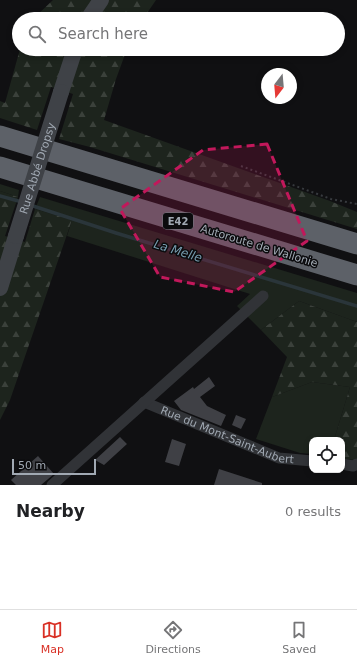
<!DOCTYPE html>
<html lang="en">
<head>
<meta charset="utf-8">
<style>
  :root { --surface:#fff; --page:#f6f6f6; --text:#202124; --muted:#757577; --line:#e0e0e0; --accent:#d93025 }
  body { margin:0; font-family:"DejaVu Sans",sans-serif; background:var(--page); color:var(--text) }
  .controls { position:absolute; right:12px; bottom:12px; display:grid; overflow:hidden; border-radius:8px; box-shadow:0 2px 6px #0003 }
  .controls button { width:36px; height:36px; display:grid; place-items:center; padding:0; border:0; border-bottom:1px solid var(--line); background:var(--surface); color:var(--text); font:20px sans-serif }
  .compass { position:absolute; left:261px; top:68px; width:36px; height:36px; border-radius:50%; background:var(--surface); box-shadow:0 2px 6px #0003; rotate:196deg }
  .scale { position:absolute; left:12px; bottom:10px; width:84px; box-sizing:border-box; padding-left:4px; border:2px solid #a1a9b3; border-top:0; font-size:11px; line-height:14px; white-space:nowrap; color:#a1a9b3; -webkit-text-stroke:3px #0b0b0d; paint-order:stroke }
  .list { margin:0; padding:0; list-style:none }
  h2 { display:flex; justify-content:space-between; align-items:center; height:52px; margin:0; padding:0 16px; font-size:17px }
  h2 small { font-size:13px; font-weight:400; color:var(--muted) }
  .icon { flex:none; width:22px; height:22px; fill:none; stroke:currentColor; stroke-width:2; stroke-linecap:round; stroke-linejoin:round }
  .map { position:relative; flex:none; width:357px; height:485px; overflow:hidden }
  .search { position:absolute; background:var(--surface); box-shadow:0 2px 6px #0003; left:12px; right:12px; top:12px; height:44px; display:flex; align-items:center; gap:10px; box-sizing:border-box; padding:0 14px; border-radius:22px; color:var(--muted); font-size:15px }
  .sheet { height:124px; background:var(--surface) }
  nav { display:flex; justify-content:space-around; align-items:center; box-sizing:border-box; height:56px; border-top:1px solid var(--line); background:var(--surface); font-size:11px; color:var(--muted) }
  nav a { display:grid; justify-items:center; gap:2px }
  nav .on { color:var(--accent) }
  .map>svg:first-child { display:block }
  .grass { fill:#1d241d }
  .forest { fill:url(#forest-firs) }
  .lines { fill:none; stroke-linecap:round; stroke-linejoin:round }
  .stream { stroke:#2a353a; stroke-width:3.5 }
  .building { fill:#3f4045 }
  .path { stroke:#373a3e; stroke-width:2; stroke-dasharray:2 3; stroke-linecap:butt }
  .street { stroke:#313337; stroke-width:11 }
  .secondary { stroke:#3f4247; stroke-width:16 }
  .highway { stroke:#5d6168; stroke-width:21 }
  .secondary-bridge { stroke:#3f4247; stroke-width:16 }
  .marked { fill:#c2185b; fill-opacity:0.2; stroke:#c2185b; stroke-width:3; stroke-dasharray:8 5; stroke-linejoin:round }
  .labels { text-anchor:middle; dominant-baseline:central; stroke-width:3; stroke-linejoin:round; paint-order:stroke }
  .shield { fill:#0b0b0d; stroke:#747a81; stroke-width:1 }
  .shield-label { font-size:10px; font-weight:bold; fill:#a1a9b3 }
  .street-label { font-size:11px; fill:#a1a9b3; stroke:#0b0b0d }
  .water-label { font-size:12px; font-style:italic; fill:#779caf; stroke:#0b0b0d }
</style>
</head>
<body>
<div class="map">
<svg width="357" height="485" viewBox="0 0 357 485">
  <defs>
    <pattern id="forest-firs" width="22" height="20" patternUnits="userSpaceOnUse"><rect width="22" height="20" fill="#1d241d"/><path d="M5 1l3.5 6h-7zM16 11l3.5 6h-7z" fill="#3b413b"/></pattern>
  </defs>
  <rect width="100%" height="100%" fill="#101012"/>
  <path class="grass" d="M0,184L19,190L18,197L0,191Z
    M40,197L357,293V322L299,301L261,330L237,306L250,294L67,236L72,220L35,209Z
    M312,382L350,387L334,440H312V454L300,453L256,439L272,397Z"/>
  <path class="forest" d="M53,0H156L143,19H33Z
    M20,49H127L116,79L104,120L330,201L357,212V229L90,147L59,139L73,94L51,87L37,130L0,118V101L5,103Z
    M0,191L18,197L5,236L25,242L35,209L72,220L10,400L0,420Z
    M299,301L357,322V460L342,459V440H334L350,387L312,382L272,397L287,357L261,330Z"/>
  <g class="lines">
    <path class="stream" d="M0,196L22,202
      M30,205L116,233L357,306"/>
  </g>
  <path class="building" d="M209,377L215,386L200,397L207,406L226,415L221,426L181,410L174,401L193,387L194,389Z
    M236,415L246,419L241,429L232,425Z
    M120,437L127,444L104,465L95,460Z
    M172,439L186,444L179,466L165,462Z
    M38,456L54,474L41,485H16L11,480Z
    M219,469L262,483V485H214Z"/>
  <g class="lines">
    <path class="path" d="M241,166L331,199L357,204"/>
    <g class="street">
      <path id="s1" d="M144,402L279,458L312,461"/>
      <path d="M342,464L353,466L357,464"/>
      <path d="M52,485L263,296"/>
    </g>
    <path class="secondary" d="M88,19L101,0
      M61,92L75,49
      M0,288L16,236"/>
    <path class="highway" d="M0,136L357,244
      M0,167L357,275"/>
    <path class="secondary-bridge" id="s2" d="M16,236L61,92"/>
  </g>
  <path class="marked" d="M267,144L307,241L234,292L160,277L120,209L203,150Z"/>
  <g class="labels">
    <rect class="shield" x="163" y="213" width="30" height="16" rx="3"/>
    <g class="shield-label">
      <text x="178" y="221">E42</text>
    </g>
    <g class="street-label">
      <text stroke="none"><textPath href="#s2" startOffset="71">Rue Abbé Dropsy</textPath></text>
      <text transform="translate(259 246) rotate(17)">Autoroute de Wallonie</text>
      <text stroke="none"><textPath href="#s1" startOffset="90">Rue du Mont-Saint-Aubert</textPath></text>
    </g>
    <g class="water-label">
      <text transform="translate(178 251) rotate(17)">La Melle</text>
    </g>
  </g>
</svg>
<div class="controls">
<button><svg class="icon" aria-label="locate" viewBox="0 0 24 24"><circle cx="12" cy="12" r="6"/><path d="M12 2v4M12 18v4M2 12h4M18 12h4"/></svg></button>
</div>
<svg class="compass" viewBox="-18 -18 36 36"><path d="M0-13l5 13h-10z" fill="#e53935"/><path d="M0 13l5-13h-10z" fill="#757577"/></svg>
<div class="scale">50 m</div>
<div class="search"><svg class="icon" aria-label="search" viewBox="0 0 24 24"><circle cx="10" cy="10" r="6"/><path d="M15 15l6 6"/></svg>Search here</div>
</div>
<section class="sheet">
<h2>Nearby<small>0 results</small></h2>
<ul class="list">
</ul>
</section>
<nav>
<a class="on"><svg class="icon" aria-label="map" viewBox="0 0 24 24"><path d="M3 6l6-2 6 2 6-2v14l-6 2-6-2-6 2zM9 4v14M15 6v14"/></svg>Map</a>
<a><svg class="icon" aria-label="directions" viewBox="0 0 24 24"><path d="M12 3l9 9-9 9-9-9zM9 14v-3h6M13 9l2 2-2 2"/></svg>Directions</a>
<a><svg class="icon" aria-label="saved" viewBox="0 0 24 24"><path d="M7 4h10v16l-5-4-5 4z"/></svg>Saved</a>
</nav>
</body>
</html>
